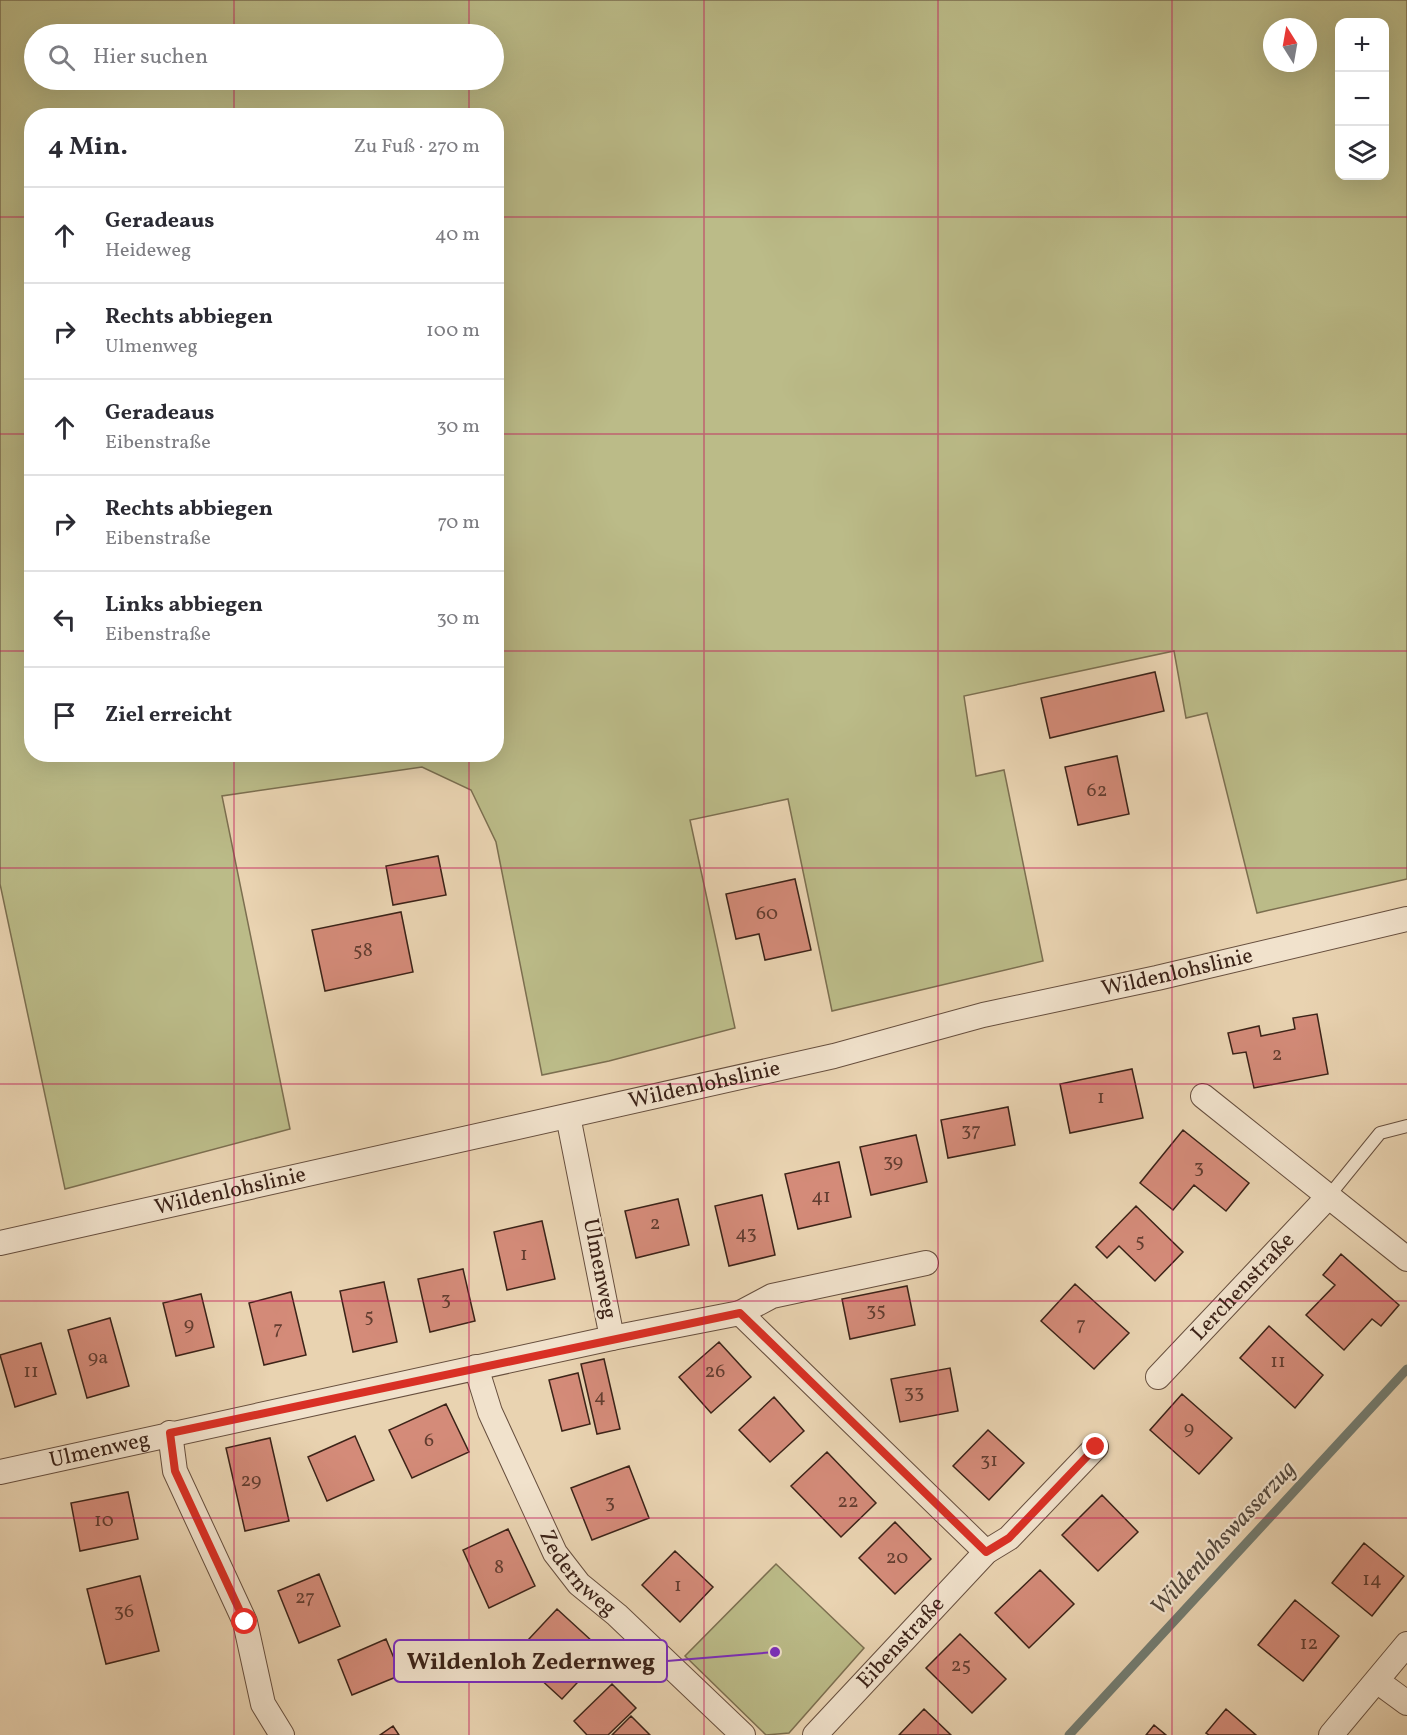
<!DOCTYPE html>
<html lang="de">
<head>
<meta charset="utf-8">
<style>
  :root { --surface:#fff; --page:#f2f2f3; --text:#2b2b33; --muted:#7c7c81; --line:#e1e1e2 }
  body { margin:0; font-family:Vollkorn,serif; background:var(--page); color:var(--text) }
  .controls { position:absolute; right:18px; top:18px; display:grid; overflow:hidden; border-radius:12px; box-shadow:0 6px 24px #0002 }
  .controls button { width:54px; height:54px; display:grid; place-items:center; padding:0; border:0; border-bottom:2px solid var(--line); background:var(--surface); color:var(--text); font:30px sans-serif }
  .compass { position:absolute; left:1263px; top:18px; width:54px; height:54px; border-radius:50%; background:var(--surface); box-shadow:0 6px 24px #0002; rotate:349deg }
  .stop { position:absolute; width:18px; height:18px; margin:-14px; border:4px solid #d93025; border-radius:50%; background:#fff }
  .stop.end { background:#d93025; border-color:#fff; box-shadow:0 2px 6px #0008 }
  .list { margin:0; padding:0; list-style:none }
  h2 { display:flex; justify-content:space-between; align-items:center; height:78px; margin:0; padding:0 24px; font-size:26px }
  h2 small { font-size:20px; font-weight:400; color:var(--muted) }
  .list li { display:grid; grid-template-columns:39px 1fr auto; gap:18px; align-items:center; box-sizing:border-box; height:96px; padding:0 24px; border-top:2px solid var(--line) }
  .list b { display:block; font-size:22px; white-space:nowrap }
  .list p { margin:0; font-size:20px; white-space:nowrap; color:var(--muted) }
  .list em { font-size:20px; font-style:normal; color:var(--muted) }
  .icon { flex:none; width:33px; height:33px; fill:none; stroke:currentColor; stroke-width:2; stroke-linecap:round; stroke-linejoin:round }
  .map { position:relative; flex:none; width:1407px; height:1735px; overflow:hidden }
  .search { position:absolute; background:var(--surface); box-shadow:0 6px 24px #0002; left:24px; top:24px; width:480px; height:66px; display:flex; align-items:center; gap:15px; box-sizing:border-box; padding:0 21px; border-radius:33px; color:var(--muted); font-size:22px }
  .panel { position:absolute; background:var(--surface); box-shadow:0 6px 24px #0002; left:24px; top:108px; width:480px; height:654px; border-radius:24px }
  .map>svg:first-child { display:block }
  .green { fill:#bb8; stroke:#7c6f50; stroke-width:1.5; fill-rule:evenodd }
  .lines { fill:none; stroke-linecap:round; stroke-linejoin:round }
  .stream { stroke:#737c71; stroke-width:9 }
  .building { fill:#d48b79; stroke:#3c2318; stroke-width:1.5 }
  .lane-casing { stroke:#674f3e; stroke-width:14 }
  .street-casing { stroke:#674f3e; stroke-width:26 }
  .lane { stroke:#f1e2cc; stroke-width:12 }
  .street { stroke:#f1e2cc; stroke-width:24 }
  .route { stroke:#d93025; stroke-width:8 }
  .grid { fill:none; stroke:#c2185b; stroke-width:1.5; stroke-opacity:0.55 }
  .labels { text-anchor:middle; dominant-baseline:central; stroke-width:4.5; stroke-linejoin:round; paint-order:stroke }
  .number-label { font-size:20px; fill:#623d30 }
  .street-label { font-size:22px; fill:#3c2318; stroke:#f1e2cc }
  .water-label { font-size:24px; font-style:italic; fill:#53483d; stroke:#f1e2cc }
  .leader { fill:none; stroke:#7b2cbf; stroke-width:2 }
  .callout-dot { fill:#7b2cbf; stroke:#f1e2cc; stroke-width:2 }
  .callout { fill:#f1e2cc; stroke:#7b2cbf; stroke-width:2 }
  .callout-label { font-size:24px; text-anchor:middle; font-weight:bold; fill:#3c2318 }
</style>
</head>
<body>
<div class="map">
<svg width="1407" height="1735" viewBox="0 0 1407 1735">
  <rect width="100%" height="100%" fill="#e9d3b1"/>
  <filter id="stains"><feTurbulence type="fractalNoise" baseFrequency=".00333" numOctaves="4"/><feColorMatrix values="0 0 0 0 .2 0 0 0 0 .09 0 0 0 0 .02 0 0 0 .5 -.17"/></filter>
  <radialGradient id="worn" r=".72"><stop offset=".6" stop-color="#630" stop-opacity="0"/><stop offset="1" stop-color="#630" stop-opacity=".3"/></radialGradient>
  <path class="green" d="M0,0H1407V879L1257,913L1207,713L1186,718L1174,651L964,696L976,776L1004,770L1043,961L832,1011L788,799L690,820L735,1028L609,1061L542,1075L496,842L471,790L422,767L222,796L290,1129L65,1189L0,884ZM1340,22H1384V176H1340ZM1272,27H1308V63H1272ZM34,34H494V80H34ZM32,116H496V754H32Z
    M776,1564L864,1648L789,1733L766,1735L685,1656Z"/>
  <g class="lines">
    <path class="stream" d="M1069,1735L1407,1369"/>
  </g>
  <path class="building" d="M1155,672L1164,711L1050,738L1041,698Z
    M1117,756L1129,814L1078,825L1065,767Z
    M438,856L446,895L393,905L386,866Z
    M795,879L811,950L765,960L759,934L736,939L726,894Z
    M401,912L413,972L325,991L312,930Z
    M1317,1014L1328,1074L1254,1088L1246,1052L1233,1054L1228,1033L1259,1026L1261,1036L1295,1029L1293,1018Z
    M1132,1069L1143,1118L1070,1133L1060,1084Z
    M1008,1107L1015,1145L948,1158L941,1120Z
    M1183,1130L1249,1183L1226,1211L1194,1185L1173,1210L1140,1183Z
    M916,1135L927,1182L871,1195L860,1147Z
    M839,1162L851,1217L798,1229L785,1174Z
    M762,1195L775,1255L729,1266L715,1206Z
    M678,1199L689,1245L636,1258L625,1211Z
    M1136,1206L1183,1252L1155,1281L1119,1246L1107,1258L1096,1247Z
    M542,1221L555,1279L507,1290L494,1232Z
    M1341,1254L1399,1305L1381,1326L1372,1319L1344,1350L1306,1315L1335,1285L1323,1275Z
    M463,1269L475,1321L430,1332L418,1279Z
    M384,1282L397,1342L353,1352L340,1291Z
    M1075,1284L1129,1333L1094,1369L1041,1321Z
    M907,1286L915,1325L850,1339L842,1299Z
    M291,1292L306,1355L264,1365L249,1303Z
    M201,1294L214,1347L176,1356L163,1303Z
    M110,1318L129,1386L87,1398L68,1330Z
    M1269,1326L1323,1375L1295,1408L1240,1358Z
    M719,1342L751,1377L711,1413L679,1377Z
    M41,1343L56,1394L15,1407L0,1355Z
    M604,1359L620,1429L597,1434L581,1364Z
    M950,1368L958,1411L900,1422L891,1379Z
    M578,1373L590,1424L562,1431L549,1380Z
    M1182,1394L1232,1438L1199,1474L1150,1430Z
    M774,1397L804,1431L770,1462L739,1430Z
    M446,1404L469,1452L412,1478L389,1430Z
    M988,1430L1024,1463L989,1500L953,1466Z
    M355,1436L374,1480L327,1501L308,1457Z
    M270,1438L289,1521L245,1531L226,1448Z
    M827,1452L876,1503L841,1537L791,1486Z
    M629,1466L649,1518L592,1540L571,1488Z
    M128,1492L138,1539L80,1551L71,1503Z
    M1102,1495L1138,1532L1098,1571L1062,1535Z
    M895,1522L931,1559L895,1594L859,1558Z
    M508,1529L535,1586L489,1608L463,1550Z
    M1364,1543L1404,1576L1372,1616L1332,1583Z
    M675,1551L713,1587L680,1622L642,1585Z
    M1040,1570L1074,1604L1029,1648L995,1613Z
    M319,1574L340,1626L299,1643L278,1591Z
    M140,1576L159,1651L106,1664L87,1589Z
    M1295,1600L1339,1636L1303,1681L1258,1645Z
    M557,1609L605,1653L562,1699L514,1655Z
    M960,1634L1006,1679L972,1713L926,1668Z
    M386,1639L401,1675L352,1695L338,1660Z
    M612,1684L636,1708L608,1735H587L574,1721Z
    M924,1709L951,1735H899Z
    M1226,1709L1256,1735H1209L1206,1733Z
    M631,1716L650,1735H612Z
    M1154,1725L1166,1735H1146Z
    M393,1726L399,1735H380Z"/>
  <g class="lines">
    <g class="lane-casing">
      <path id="lane" d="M1328,1197L1380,1133L1407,1126"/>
    </g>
    <g class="street-casing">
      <g id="street">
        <path d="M1203,1096L1407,1259"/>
        <path id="s1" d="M0,1243L834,1056L983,1015L1157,978L1407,919"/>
        <path d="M740,1313L772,1296L926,1263"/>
        <path d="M612,1338L740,1313L986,1552"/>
        <path id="s2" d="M476,1367L490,1412L555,1553L579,1584L617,1615L743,1735"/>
        <path id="s3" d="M1158,1377L1328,1197"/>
        <path d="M170,1433L175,1471L245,1622L263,1704L282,1735"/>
        <path id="s4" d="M0,1472L612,1338L568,1116"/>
        <path d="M1377,1681L1407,1703"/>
        <path id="s5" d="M815,1735L986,1552L1009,1538L1096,1447"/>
        <path d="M1331,1735L1407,1644"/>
      </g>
    </g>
    <use href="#lane" class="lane"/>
    <use href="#street" class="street"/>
  </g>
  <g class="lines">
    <path class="route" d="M245,1622L175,1471L170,1433L740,1313L986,1552L1009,1538L1096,1447"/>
  </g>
  <path class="grid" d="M234,0V34M469,0V34M704,0V1735M938,0V1735M1172,0V1735M234,80V116M469,80V116M0,217H32M496,217H1407M0,434H32M496,434H1407M0,651H32M496,651H1407M234,754V1735M469,754V1735M0,868H1407M0,1084H1407M0,1301H1407M0,1518H1407"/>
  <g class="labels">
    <g class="number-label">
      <text x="1097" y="791">62</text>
      <text x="767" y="914">60</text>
      <text x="363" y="951">58</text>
      <text x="1277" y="1055">2</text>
      <text x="1101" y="1098">1</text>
      <text x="971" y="1131">37</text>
      <text x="893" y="1162">39</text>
      <text x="1199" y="1168">3</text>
      <text x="821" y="1197">41</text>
      <text x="655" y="1224">2</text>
      <text x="746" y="1234">43</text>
      <text x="1140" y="1242">5</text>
      <text x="524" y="1255">1</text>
      <text x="446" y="1300">3</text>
      <text x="876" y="1311">35</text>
      <text x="369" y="1317">5</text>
      <text x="189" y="1325">9</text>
      <text x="1081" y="1325">7</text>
      <text x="278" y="1329">7</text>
      <text x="98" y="1358">9a</text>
      <text x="1278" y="1362">11</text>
      <text x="31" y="1372">11</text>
      <text x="715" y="1372">26</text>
      <text x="914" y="1393">33</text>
      <text x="600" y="1397">4</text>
      <text x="1189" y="1429">9</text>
      <text x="429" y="1441">6</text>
      <text x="989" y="1461">31</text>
      <text x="251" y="1481">29</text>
      <text x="848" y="1502">22</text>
      <text x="610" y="1503">3</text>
      <text x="104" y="1521">10</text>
      <text x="897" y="1558">20</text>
      <text x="499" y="1568">8</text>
      <text x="1372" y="1580">14</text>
      <text x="678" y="1586">1</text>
      <text x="305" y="1598">27</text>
      <text x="124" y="1612">36</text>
      <text x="1309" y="1644">12</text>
      <text x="961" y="1666">25</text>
    </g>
    <g class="street-label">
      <text stroke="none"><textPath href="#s1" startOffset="1208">Wildenlohslinie</textPath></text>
      <text stroke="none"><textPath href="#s1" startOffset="722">Wildenlohslinie</textPath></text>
      <text stroke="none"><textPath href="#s1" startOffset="236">Wildenlohslinie</textPath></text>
      <text transform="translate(599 1269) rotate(79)">Ulmenweg</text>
      <text stroke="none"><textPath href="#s3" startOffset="124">Lerchenstraße</textPath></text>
      <text stroke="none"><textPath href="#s4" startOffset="102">Ulmenweg</textPath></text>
      <text stroke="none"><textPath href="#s2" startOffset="232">Zedernweg</textPath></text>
      <text stroke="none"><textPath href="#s5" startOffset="126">Eibenstraße</textPath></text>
    </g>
    <g class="water-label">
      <text transform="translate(1224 1539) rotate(-47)">Wildenlohswasserzug</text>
    </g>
  </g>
  <path class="leader" d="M775 1652L667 1661"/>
  <circle class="callout-dot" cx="775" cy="1652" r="6"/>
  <rect class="callout" x="394" y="1640" width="273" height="42" rx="6"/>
  <g class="callout-label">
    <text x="531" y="1669">Wildenloh Zedernweg</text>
  </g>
  <rect width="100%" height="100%" filter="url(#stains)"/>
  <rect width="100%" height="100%" fill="url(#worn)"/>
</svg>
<div class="controls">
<button>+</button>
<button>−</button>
<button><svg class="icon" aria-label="layers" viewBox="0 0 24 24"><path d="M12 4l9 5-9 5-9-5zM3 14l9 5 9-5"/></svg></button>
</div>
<svg class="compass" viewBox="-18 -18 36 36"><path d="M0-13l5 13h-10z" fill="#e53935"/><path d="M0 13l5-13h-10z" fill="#7c7c81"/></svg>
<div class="stop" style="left:245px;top:1622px"></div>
<div class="stop end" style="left:1096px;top:1447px"></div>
<div class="search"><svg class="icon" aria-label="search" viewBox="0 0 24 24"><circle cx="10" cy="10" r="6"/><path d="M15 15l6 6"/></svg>Hier suchen</div>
<section class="panel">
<h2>4 Min.<small>Zu Fuß · 270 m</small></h2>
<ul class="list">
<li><svg class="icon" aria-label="ahead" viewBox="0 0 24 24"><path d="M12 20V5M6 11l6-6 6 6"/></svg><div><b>Geradeaus</b><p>Heideweg</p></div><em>40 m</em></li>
<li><svg class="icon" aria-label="right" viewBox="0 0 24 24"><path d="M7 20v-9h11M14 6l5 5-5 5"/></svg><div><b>Rechts abbiegen</b><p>Ulmenweg</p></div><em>100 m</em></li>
<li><svg class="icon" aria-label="ahead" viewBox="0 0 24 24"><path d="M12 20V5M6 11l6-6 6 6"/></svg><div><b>Geradeaus</b><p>Eibenstraße</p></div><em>30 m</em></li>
<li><svg class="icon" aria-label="right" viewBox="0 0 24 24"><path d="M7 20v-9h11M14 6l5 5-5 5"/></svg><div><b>Rechts abbiegen</b><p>Eibenstraße</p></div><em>70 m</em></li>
<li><svg class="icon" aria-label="left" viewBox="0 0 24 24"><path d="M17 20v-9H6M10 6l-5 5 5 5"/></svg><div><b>Links abbiegen</b><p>Eibenstraße</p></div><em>30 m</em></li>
<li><svg class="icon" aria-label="arrive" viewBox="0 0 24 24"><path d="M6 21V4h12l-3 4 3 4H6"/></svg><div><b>Ziel erreicht</b></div></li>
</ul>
</section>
</div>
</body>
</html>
